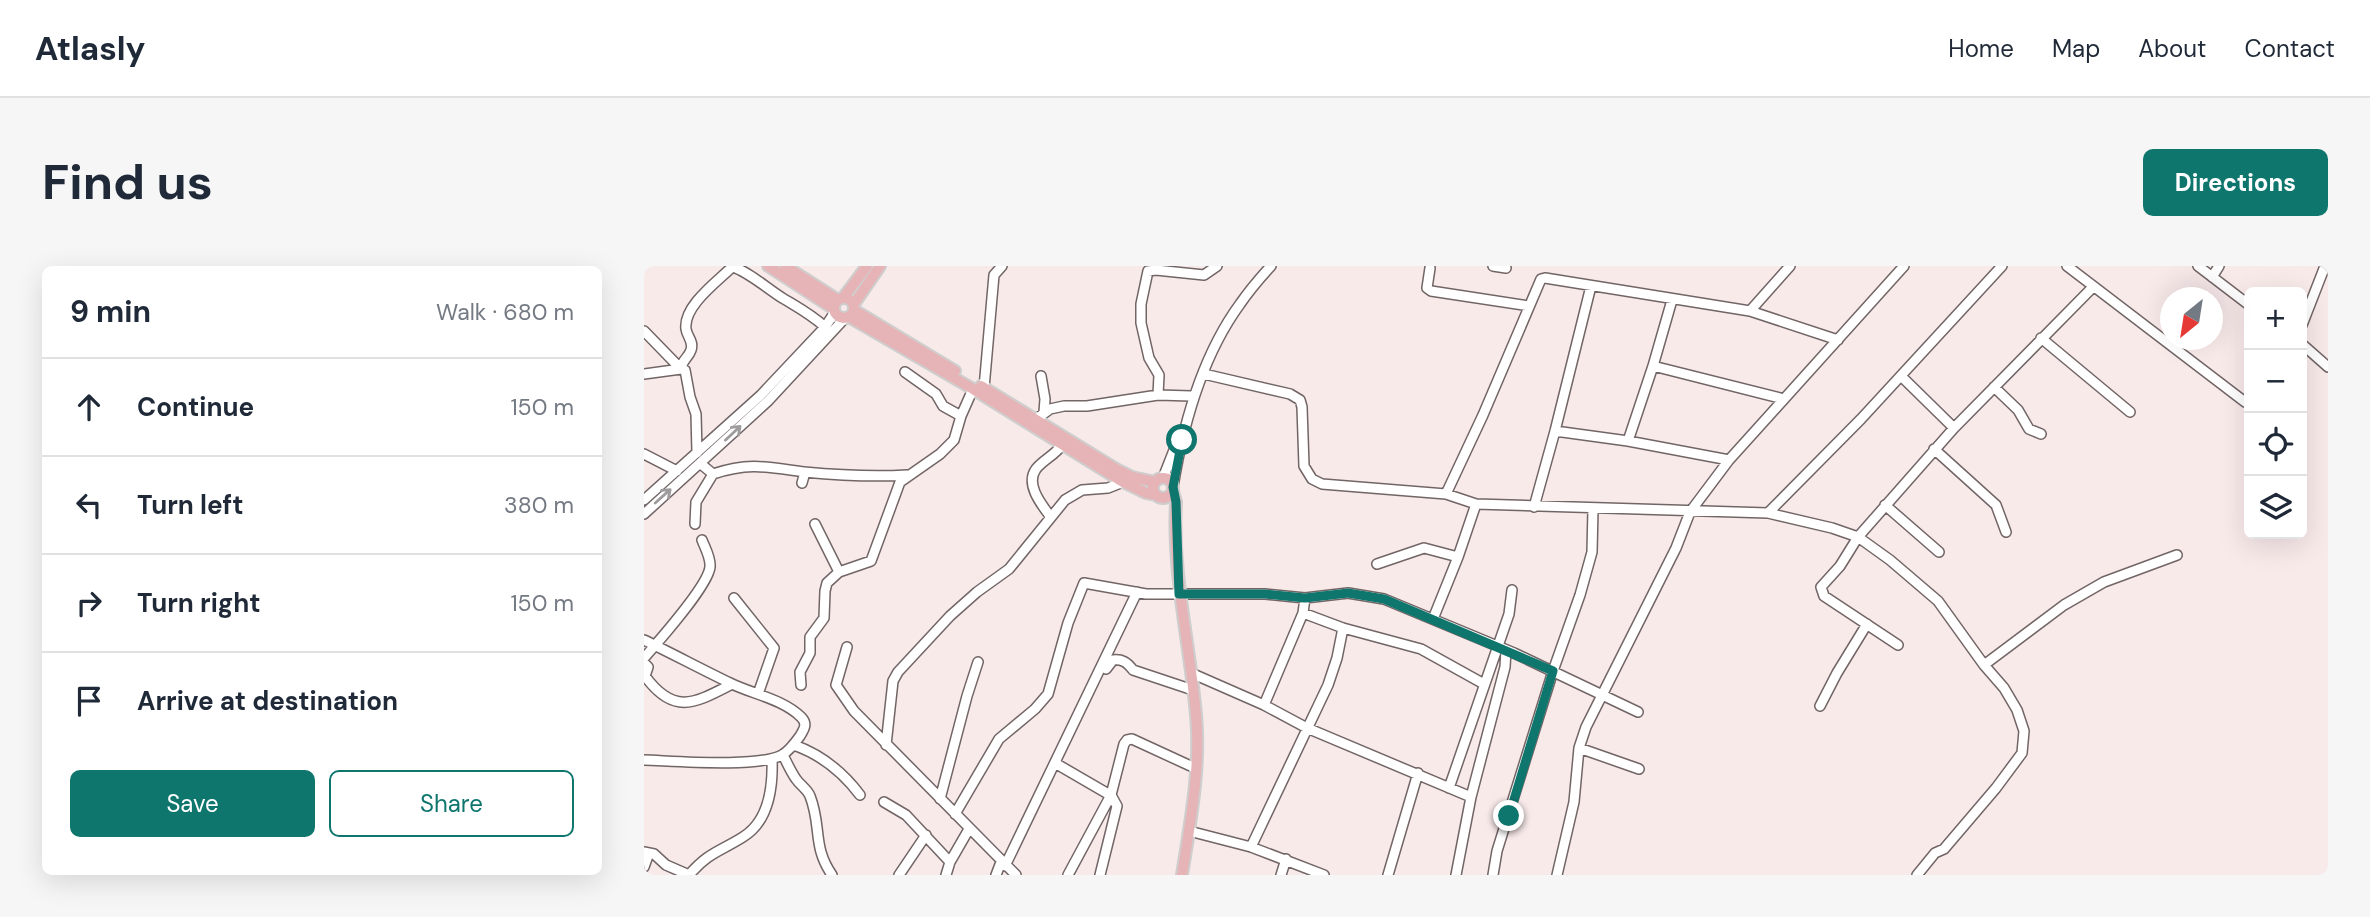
<!DOCTYPE html>
<html lang="en">
<head>
<meta charset="utf-8">
<style>
  :root { --surface:#fff; --page:#f6f6f7; --text:#1f2937; --muted:#747a83; --line:#e0e1e3; --accent:#0f766e }
  body { margin:0; font-family:"DM Sans",sans-serif; background:var(--page); color:var(--text) }
  .controls { position:absolute; right:21px; top:21px; display:grid; overflow:hidden; border-radius:10px; box-shadow:0 7px 28px #0002 }
  .controls button { width:63px; height:63px; display:grid; place-items:center; padding:0; border:0; border-bottom:2px solid var(--line); background:var(--surface); color:var(--text); font:35px sans-serif }
  .compass { position:absolute; left:1516px; top:21px; width:63px; height:63px; border-radius:50%; background:var(--surface); box-shadow:0 7px 28px #0002; rotate:210deg }
  .stop { position:absolute; width:21px; height:21px; margin:-16px; border:5px solid #0f766e; border-radius:50%; background:#fff }
  .stop.end { background:#0f766e; border-color:#fff; box-shadow:0 2px 7px #0008 }
  .list { margin:0; padding:0; list-style:none }
  h2 { display:flex; justify-content:space-between; align-items:center; height:91px; margin:0; padding:0 28px; font-size:30px }
  h2 small { font-size:23px; font-weight:400; color:var(--muted) }
  .list li { display:grid; grid-template-columns:46px 1fr auto; gap:21px; align-items:center; box-sizing:border-box; height:98px; padding:0 28px; border-top:2px solid var(--line) }
  .list b { display:block; font-size:26px; white-space:nowrap }
  .list em { font-size:23px; font-style:normal; color:var(--muted) }
  .actions { display:flex; gap:14px; padding:21px 28px }
  .actions a { flex:1; padding:16px 0; border:2px solid var(--accent); border-radius:10px; text-align:center; font-size:24px; color:var(--accent) }
  .actions .main { background:var(--accent); color:#fff }
  .icon { flex:none; width:38px; height:38px; fill:none; stroke:currentColor; stroke-width:2; stroke-linecap:round; stroke-linejoin:round }
  .map { position:relative; flex:none; width:1684px; height:609px; overflow:hidden; border-radius:10px }
  header { display:flex; align-items:center; gap:42px; box-sizing:border-box; height:98px; padding:0 35px; background:var(--surface); border-bottom:2px solid var(--line) }
  header strong { font-size:33px }
  nav { display:flex; gap:38px; margin-inline-start:auto; font-size:24px }
  .intro { display:flex; align-items:center; justify-content:space-between; box-sizing:border-box; height:168px; padding:0 42px }
  h1 { margin:0; font-size:49px }
  .button { padding:18px 32px; border-radius:10px; background:var(--accent); color:#fff; font-size:24px; font-weight:700 }
  main { display:flex; gap:42px; padding:0 42px }
  aside { flex:1; background:var(--surface); border-radius:10px; box-shadow:0 7px 28px #0002 }
  .map>svg:first-child { display:block }
  .lines { fill:none; stroke-linecap:round; stroke-linejoin:round }
  .minor-casing { stroke:#726565; stroke-width:12 }
  .major-casing { stroke:#cfcece; stroke-width:14 }
  .minor { stroke:#fff; stroke-width:9 }
  .major { stroke:#e6b4b6; stroke-width:10 }
  .oneway { stroke:#9e9c9c }
  .route { stroke:#0f766e; stroke-width:9 }
</style>
</head>
<body>
<header>
<strong>Atlasly</strong>
<nav><a>Home</a><a>Map</a><a>About</a><a>Contact</a></nav>
</header>
<div class="intro"><h1>Find us</h1><a class="button">Directions</a></div>
<main>
<aside>
<h2>9 min<small>Walk · 680 m</small></h2>
<ul class="list">
<li><svg class="icon" aria-label="ahead" viewBox="0 0 24 24"><path d="M12 20V5M6 11l6-6 6 6"/></svg><div><b>Continue</b></div><em>150 m</em></li>
<li><svg class="icon" aria-label="left" viewBox="0 0 24 24"><path d="M17 20v-9H6M10 6l-5 5 5 5"/></svg><div><b>Turn left</b></div><em>380 m</em></li>
<li><svg class="icon" aria-label="right" viewBox="0 0 24 24"><path d="M7 20v-9h11M14 6l5 5-5 5"/></svg><div><b>Turn right</b></div><em>150 m</em></li>
<li><svg class="icon" aria-label="arrive" viewBox="0 0 24 24"><path d="M6 21V4h12l-3 4 3 4H6"/></svg><div><b>Arrive at destination</b></div></li>
</ul>
<div class="actions"><a class="main">Save</a><a>Share</a></div>
</aside>
<div class="map">
<svg width="1684" height="609" viewBox="0 0 1684 609">
  <rect width="100%" height="100%" fill="#f9eaea"/>
  <g class="lines">
    <g class="minor-casing">
      <path id="minor" d="M87,0C107,7 122,22 140,33C155,42 168,49 181,61
        M849,0L862,2
        M1423,0L1601,136
        M1554,0L1605,39
        M786,2L783,22L787,25L885,40
        M1568,11L1575,0
        M1106,45L1146,0
        M1658,59L1681,0
        M0,65L37,103L41,104L46,131L52,148L53,187
        M1397,72L1486,146
        M1658,78L1684,101
        M1009,100L1140,133
        M37,103C38,93 44,93 47,84C50,75 43,71 42,63C39,40 74,15 88,1
        M261,106L292,128L299,140L317,150
        M0,108L37,103
        M560,108L646,128L656,134L658,141L660,200L668,213L678,218L802,228L832,238L1124,247L1188,262L1214,271L1246,294L1294,335L1340,399L1360,422L1373,444L1380,465L1378,487L1352,522L1300,583L1291,587L1273,609
        M397,110L401,133L400,146
        M1257,110L1310,162
        M1350,121L1374,144L1385,163L1397,168
        M340,122L350,9L358,0
        M514,129L515,109L505,92L497,57V38L504,5L512,4L560,9L573,0
        M391,154L406,143L420,140H443L514,129L547,130
        M911,165L984,175L1085,194
        M984,175L1009,100L1028,34
        M1290,183L1352,239L1362,266
        M0,188L33,205
        M57,198L69,208C106,196 123,201 160,206C192,209 231,211 263,209
        M519,212L534,174
        M158,217L161,206
        M529,221C539,159 558,90 596,38C605,25 616,12 627,0
        M802,228L839,149L897,13L901,12L1106,45L1194,74
        M0,234L117,129L181,61L191,46
        M1241,239L1295,286
        M890,241L911,165L947,20
        M1124,247L1217,153L1358,0
        M0,248L124,135L201,52
        M406,250C397,238 381,218 392,203C399,194 411,189 418,179
        M51,258L52,236L69,208
        M171,258L195,306
        M733,298L780,282L814,291
        M90,332L130,382L114,428
        M659,347L699,362L777,383L840,418
        M789,353L814,291L832,238
        M0,374C29,388 57,403 86,417C108,428 139,433 157,451C164,458 160,463 156,470C151,477 145,485 138,489C113,502 31,495 0,494
        M1254,379L1180,330L1177,321L1196,300L1214,271L1310,162L1449,21
        M203,381L192,419L210,445L372,609
        M0,392C14,376 64,320 66,301C67,292 61,282 58,274
        M0,397L4,401L1,410C30,450 51,437 88,418
        M1340,399L1420,339L1460,316L1533,289
        M462,403L469,394C478,393 483,396 489,404L549,424
        M547,407L620,439L663,462L827,531
        M157,419L156,406L166,387V371L180,352L181,325L183,317L195,306L227,295L256,216L296,188L310,174L317,150L329,123
        M620,439L659,347L661,332
        M1176,440L1193,407L1223,358
        M150,479C178,489 198,505 216,529
        M242,479L249,415L254,406L306,350L333,326L365,303L421,234L438,224L464,222L479,216
        M935,482L995,503
        M139,489C143,497 147,506 152,513C156,519 163,523 166,530C178,561 168,580 188,609
        M411,497L466,529
        M805,522L865,348L868,324
        M296,533L323,430L334,396
        M240,536L262,549L306,596
        M311,548L355,473L391,443L404,428L424,357L440,317L502,328H621L661,332L704,327L740,333L870,387L994,446
        M545,565L607,581L680,609
        M607,581L684,419L693,392L699,362
        M0,586L10,588L22,599L45,609
        M361,600L493,326
        M0,601L5,587
        M45,609C65,586 75,586 99,571C125,555 129,520 128,493
        M255,609L282,569
        M302,609L306,596L325,563
        M352,609L357,596
        M424,609L467,529L480,478L483,474L488,473L551,502
        M456,609L473,540L467,529
        M637,609L642,593
        M744,609L774,507
        M812,609L827,531L861,401L862,384
        M849,609L853,585L909,405L936,329L948,286L949,243
        M913,609L930,536L935,482L942,461L1032,282L1046,246L1085,194L1260,0"/>
    </g>
    <g class="major-casing">
      <path id="major" d="M124,0L190,43
        M141,0L194,34
        M190 42a10 10 0 1 1 20 0a10 10 0 1 1-20 0Z
        M199,32L223,0
        M210,38L236,0
        M210,44L311,105
        M205,51L329,123L479,216L502,227L512,229
        M337,120L472,203L488,211L511,216
        M509 222a10 10 0 1 1 20 0a10 10 0 1 1-20 0Z
        M529,225L532,236C528,309 546,378 552,449C557,501 546,558 538,609"/>
    </g>
    <use href="#minor" class="minor"/>
    <use href="#major" class="major"/>
  </g>
  <defs><path id="oneway-shaft" d="M-6 0H5M1.5-3L5.5 0L1.5 3" fill="none" stroke-width="1.6" stroke-linecap="round" stroke-linejoin="round" transform="scale(1.75)"/></defs>
  <g class="oneway">
    <use href="#oneway-shaft" transform="translate(89 167) rotate(-43)"/>
    <use href="#oneway-shaft" transform="translate(19 230) rotate(-42)"/>
  </g>
  <g class="lines">
    <path class="route" d="M538,174L529,221L532,236L535,328H621L661,332L704,327L740,333L909,405L865,550"/>
  </g>
</svg>
<div class="controls">
<button>+</button>
<button>−</button>
<button><svg class="icon" aria-label="locate" viewBox="0 0 24 24"><circle cx="12" cy="12" r="6"/><path d="M12 2v4M12 18v4M2 12h4M18 12h4"/></svg></button>
<button><svg class="icon" aria-label="layers" viewBox="0 0 24 24"><path d="M12 4l9 5-9 5-9-5zM3 14l9 5 9-5"/></svg></button>
</div>
<svg class="compass" viewBox="-18 -18 36 36"><path d="M0-13l5 13h-10z" fill="#e53935"/><path d="M0 13l5-13h-10z" fill="#747a83"/></svg>
<div class="stop" style="left:538px;top:174px"></div>
<div class="stop end" style="left:865px;top:550px"></div>
</div>
</main>
</body>
</html>
